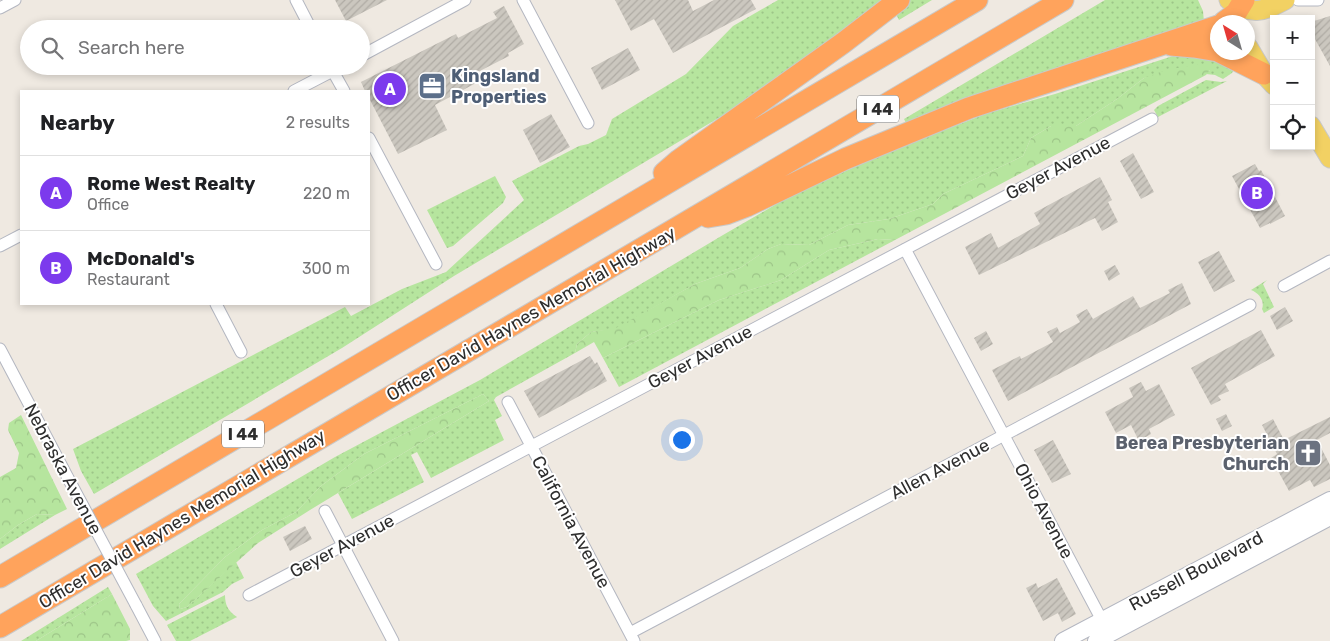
<!DOCTYPE html>
<html lang="en">
<head>
<meta charset="utf-8">
<style>
  :root { --surface:#fff; --page:#f2f2f2; --text:#202124; --muted:#757577; --line:#e0e0e0; --accent:#7c3aed }
  body { margin:0; font-family:Rubik,sans-serif; background:var(--page); color:var(--text) }
  .controls { position:absolute; right:15px; top:15px; display:grid; overflow:hidden; border-radius:0px; box-shadow:0 2px 8px #0003 }
  .controls button { width:45px; height:45px; display:grid; place-items:center; padding:0; border:0; border-bottom:1px solid var(--line); background:var(--surface); color:var(--text); font:25px sans-serif }
  .compass { position:absolute; left:1210px; top:15px; width:45px; height:45px; border-radius:50%; background:var(--surface); box-shadow:0 2px 8px #0003; rotate:323deg }
  .you { position:absolute; left:681px; top:439px; width:18px; height:18px; margin:-12px; border:4px solid #fff; border-radius:50%; background:#1a73e8; box-shadow:0 0 0 8px #1a73e833 }
  .badge { display:grid; place-items:center; width:32px; height:32px; border-radius:50%; background:var(--accent); color:#fff; font-size:16px; font-weight:700 }
  .pin { position:absolute; translate:-50% -50%; border:2px solid #fff; box-shadow:0 1px 5px #0006 }
  .list { margin:0; padding:0; list-style:none }
  h2 { display:flex; justify-content:space-between; align-items:center; height:65px; margin:0; padding:0 20px; font-size:21px }
  h2 small { font-size:16px; font-weight:400; color:var(--muted) }
  .list li { display:grid; grid-template-columns:32px 1fr auto; gap:15px; align-items:center; box-sizing:border-box; height:75px; padding:0 20px; border-top:1px solid var(--line) }
  .list b { display:block; font-size:19px; white-space:nowrap }
  .list p { margin:0; font-size:16px; white-space:nowrap; color:var(--muted) }
  .list em { font-size:16px; font-style:normal; color:var(--muted) }
  .icon { flex:none; width:28px; height:28px; fill:none; stroke:currentColor; stroke-width:2; stroke-linecap:round; stroke-linejoin:round }
  .map { position:relative; flex:none; width:1330px; height:641px; overflow:hidden }
  .search { position:absolute; background:var(--surface); box-shadow:0 2px 8px #0003; left:20px; top:20px; width:350px; height:55px; display:flex; align-items:center; gap:12px; box-sizing:border-box; padding:0 18px; border-radius:28px; color:var(--muted); font-size:19px }
  .panel { position:absolute; background:var(--surface); box-shadow:0 2px 8px #0003; left:20px; top:90px; width:350px; height:215px; border-radius:0px }
  .map>svg:first-child { display:block }
  .green { fill:url(#green-dots) }
  .forest { fill:url(#forest-crowns) }
  .building { fill:url(#building-hatch) }
  .lines { fill:none; stroke-linecap:round; stroke-linejoin:round }
  .minor-casing { stroke:#b4b7c1; stroke-width:13 }
  .secondary-casing { stroke:#b4b7c1; stroke-width:18 }
  .primary-casing { stroke:#c9c9c9; stroke-width:21 }
  .motorway-casing { stroke:#c9c9c9; stroke-width:23 }
  .minor { stroke:#fff; stroke-width:11 }
  .secondary { stroke:#fff; stroke-width:16 }
  .primary { stroke:#f2d163; stroke-width:19 }
  .motorway { stroke:#ffa35c; stroke-width:21 }
  .minor-bridge-casing { stroke:#b4b7c1; stroke-width:13; stroke-linecap:butt }
  .minor-bridge { stroke:#fff; stroke-width:11 }
  .labels { text-anchor:middle; dominant-baseline:central; stroke-width:4; stroke-linejoin:round; paint-order:stroke }
  .shield { fill:#fff; stroke:#6d6d6d; stroke-width:1 }
  .shield-label { font-size:16px; font-weight:bold; fill:#2e2e2e }
  .service-label { font-size:18px; font-weight:bold; fill:#4e5e75; stroke:#fff; text-anchor:start }
  .street-label { font-size:18px; fill:#2e2e2e; stroke:#fff }
  .worship-label { font-size:18px; font-weight:bold; fill:#5b616d; stroke:#fff; text-anchor:end }
</style>
</head>
<body>
<div class="map">
<svg width="1330" height="641" viewBox="0 0 1330 641">
  <defs>
    <pattern id="green-dots" width="8" height="8" patternUnits="userSpaceOnUse" patternTransform="scale(1.25)"><rect width="8" height="8" fill="#b6e59e"/><path d="M2 2h.1M6 6h.1" fill="none" stroke="#9dc588" stroke-width="1.8" stroke-linecap="round"/></pattern>
    <pattern id="forest-crowns" width="20" height="18" patternUnits="userSpaceOnUse" patternTransform="scale(1.25)"><rect width="20" height="18" fill="#b6e59e"/><path d="M2 6a3 3 0 1 1 6 0M12 15a3 3 0 1 1 6 0" fill="none" stroke="#9dc588"/></pattern>
    <pattern id="building-hatch" width="6" height="6" patternUnits="userSpaceOnUse" patternTransform="scale(1.25)"><rect width="6" height="6" fill="#cbc7bf"/><path d="M-1 1l2-2M0 6l6-6M5 7l2-2" fill="none" stroke="#afaba4"/></pattern>
  </defs>
  <rect width="100%" height="100%" fill="#efe9e1"/>
  <path class="green" d="M778,0H889L762,92L454,276L342,348L94,494L81,471L73,449L345,307L351,316L402,289L446,272L524,200L512,181L579,146L588,144L606,135L612,119L686,74L733,26Z
    M909,0H932L899,20L895,12Z
    M1105,0H1198L1203,11L1204,22L907,125L904,119Z
    M1187,54L1212,60L1233,71L1232,73L1223,79L1215,75L1206,74L1210,70L1144,78L1117,99L1076,126H1051L1031,138L1023,156L943,194L933,204L889,219L848,225L809,245L781,244L768,249L740,268L695,284L616,329L591,332L577,344L575,353L496,397L494,400L502,416L495,420L504,440L431,478L417,452L411,455L424,482L352,519L338,493L489,401L483,394L364,454L321,486L296,512L262,530L225,557L179,604L180,609L187,607L236,562L244,578L232,584L223,592L166,621L153,606L136,574L335,457L480,380L723,235L792,195L888,152L988,113L1055,94L1173,56Z
    M1206,80L1221,82L1227,81L1158,117L1154,110L1158,106Z
    M495,176L506,197L503,203L453,246L447,248L427,210Z
    M878,239L895,240L619,387L603,358L719,300L781,280L829,250Z
    M1267,280L1263,284L1274,307L1264,313L1262,309C1265,301 1259,293 1251,290Z
    M37,514L55,515L0,549V539L18,525Z
    M108,587L112,594L36,641H21Z
    M225,595C225,605 228,611 237,617L190,641H176L167,625Z"/>
  <path class="forest" d="M1200,64L1210,66V70L1206,75L895,240L878,239L829,250L781,280L719,300L603,358L594,342L575,353L577,344L591,332L616,328L695,284L740,268L768,249L781,244L809,245L848,225L889,219L933,204L943,194L1023,156L1031,138L1051,126H1076L1117,99L1144,78L1166,70Z
    M483,394L489,401L310,510L258,543L187,607L180,609L179,604L225,557L262,530L296,512L321,486L364,454Z
    M21,415L67,509L55,515L37,514L18,525L0,539V477L16,468L19,453L8,430L9,423Z
    M112,594L130,629V640L126,641H36Z"/>
  <path class="building" d="M335,0H387L346,21Z
    M615,0H688L693,11L714,0H751L756,9L673,53L654,19L631,31Z
    M504,6L524,44L508,53L509,56L472,75L476,83L435,105L447,130L398,154L369,98V91H365L361,82L456,34L458,38L497,18L493,12Z
    M1330,16V66L1311,32V22Z
    M628,48L640,70L602,90L591,68Z
    M551,114L570,147L540,163L523,130Z
    M1133,153L1154,192L1141,199L1120,161Z
    M1255,164L1259,171L1261,170L1285,216L1270,224V223L1260,228L1232,176Z
    M1100,177L1112,200L1108,202L1118,222L1102,231L1095,218L979,275L965,247L991,233L998,248L1040,224L1034,213Z
    M1219,251L1235,281L1214,292L1198,262Z
    M1115,265L1120,274L1109,281L1104,271Z
    M1182,283L1191,304L1008,401L992,370L1020,356L1021,359L1053,342L1047,332L1057,327L1060,333L1080,322L1076,315L1087,309L1093,319L1133,296L1140,308L1170,293L1168,290Z
    M1285,307L1293,321L1277,330L1270,316Z
    M1261,330L1275,356L1225,384L1229,391L1218,396L1221,400L1211,405L1191,368Z
    M986,331L993,344L981,351L974,338Z
    M590,356L595,364L597,362L607,381L539,418L524,391Z
    M1141,382L1146,391L1159,384L1175,415L1149,429L1151,434L1139,441L1131,425L1116,433L1105,412L1133,397L1129,388Z
    M1226,414L1232,426L1222,431L1216,419Z
    M1330,417V433L1317,440L1330,465V479L1314,487L1310,480L1289,491L1271,458L1277,454L1262,425L1273,419L1284,440Z
    M1053,440L1071,474L1052,483L1034,450Z
    M305,526L312,539L290,551L283,537Z
    M1057,578L1076,614L1062,622L1058,613L1043,621L1026,588L1036,583L1038,588Z"/>
  <g class="lines">
    <g class="minor-casing">
      <path id="minor" d="M296,0L311,29
        M523,0L588,123
        M1298,0H1318
        M0,8L15,0
        M361,56L465,0
        M330,66L344,91
        M294,91L342,66
        M369,138L436,264
        M0,246L21,235
        M905,249L1105,626
        M1284,286L1330,261
        M216,304L241,352
        M0,349L68,478
        M508,402L634,641
        M325,511L393,641
        M249,595L1152,119
        M136,605L155,641
        M630,633L1250,305"/>
    </g>
    <g class="secondary-casing">
      <path id="secondary" d="M1063,641L1330,500
        M1096,641L1330,517"/>
    </g>
    <g class="primary-casing">
      <path id="primary" d="M1229,0C1252,16 1262,12 1285,0
        M1248,47L1264,74L1274,85
        M1311,126L1330,158"/>
    </g>
    <g class="motorway-casing">
      <path id="motorway" d="M1224,22L1236,13L1244,0
        M1171,45L1194,47L1218,51
        M1220,52L1264,74
        M664,173L679,160L843,43L899,0
        M708,217L726,214L747,206L845,159L969,108L1218,26
        M0,577L977,0
        M0,627L1063,0"/>
    </g>
    <use href="#minor" class="minor"/>
    <use href="#secondary" class="secondary"/>
    <use href="#primary" class="primary"/>
    <use href="#motorway" class="motorway"/>
    <g class="minor-bridge-casing">
      <path id="minor-bridge" d="M68,478L136,605"/>
    </g>
    <use href="#minor-bridge" class="minor-bridge"/>
  </g>
  <defs>
    <g id="office-square" transform="scale(1.4375)"><rect x="-9" y="-9" width="18" height="18" rx="4" fill="#5c6f8a" stroke="#fff"/><path d="M-6-3h4V-5.5h4V-3h4V5H-6ZM-1-4.5V-3h2v-1.5ZM-6 0V1H6V0Z" fill="#fff"/></g>
    <g id="church-square" transform="scale(1.4375)"><rect x="-9" y="-9" width="18" height="18" rx="4" fill="#6b7280" stroke="#fff"/><path d="M-1.2-6h2.4v3.5h3.3v2.4h-3.3V6h-2.4V-.1h-3.3v-2.4h3.3Z" fill="#fff"/></g>
  </defs>
  <g fill-rule="evenodd">
    <use href="#office-square" x="432" y="86"/>
    <use href="#church-square" x="1308" y="453"/>
  </g>
  <g class="labels">
    <g class="shield">
      <rect x="857" y="95.5" width="42" height="27" rx="4"/>
      <rect x="222" y="420.5" width="42" height="27" rx="4"/>
    </g>
    <g class="shield-label">
      <text x="878" y="109">I 44</text>
      <text x="243" y="434">I 44</text>
    </g>
    <g class="service-label">
      <text x="451" y="76">Kingsland<tspan x="451" dy="21">Properties</tspan></text>
    </g>
    <g class="street-label">
      <text transform="translate(1058 168) rotate(-28)">Geyer Avenue</text>
      <text transform="translate(531 314) rotate(-30)">Officer David Haynes Memorial Highway</text>
      <text transform="translate(700 357) rotate(-28)">Geyer Avenue</text>
      <text transform="translate(63 469) rotate(62)">Nebraska Avenue</text>
      <text transform="translate(940 469) rotate(-28)">Allen Avenue</text>
      <text transform="translate(1044 511) rotate(62)">Ohio Avenue</text>
      <text transform="translate(182 519) rotate(-31)">Officer David Haynes Memorial Highway</text>
      <text transform="translate(571 522) rotate(62)">California Avenue</text>
      <text transform="translate(342 546) rotate(-28)">Geyer Avenue</text>
      <text transform="translate(1196 571) rotate(-28)">Russell Boulevard</text>
    </g>
    <g class="worship-label">
      <text x="1289" y="443">Berea Presbyterian<tspan x="1289" dy="21">Church</tspan></text>
    </g>
  </g>
</svg>
<div class="controls">
<button>+</button>
<button>−</button>
<button><svg class="icon" aria-label="locate" viewBox="0 0 24 24"><circle cx="12" cy="12" r="6"/><path d="M12 2v4M12 18v4M2 12h4M18 12h4"/></svg></button>
</div>
<svg class="compass" viewBox="-18 -18 36 36"><path d="M0-13l5 13h-10z" fill="#e53935"/><path d="M0 13l5-13h-10z" fill="#757577"/></svg>
<div class="you"></div>
<div class="pin badge" style="left:390px;top:89px">A</div>
<div class="pin badge" style="left:1257px;top:193px">B</div>
<div class="search"><svg class="icon" aria-label="search" viewBox="0 0 24 24"><circle cx="10" cy="10" r="6"/><path d="M15 15l6 6"/></svg>Search here</div>
<section class="panel">
<h2>Nearby<small>2 results</small></h2>
<ul class="list">
<li><span class="badge">A</span><div><b>Rome West Realty</b><p>Office</p></div><em>220 m</em></li>
<li><span class="badge">B</span><div><b>McDonald's</b><p>Restaurant</p></div><em>300 m</em></li>
</ul>
</section>
</div>
</body>
</html>
